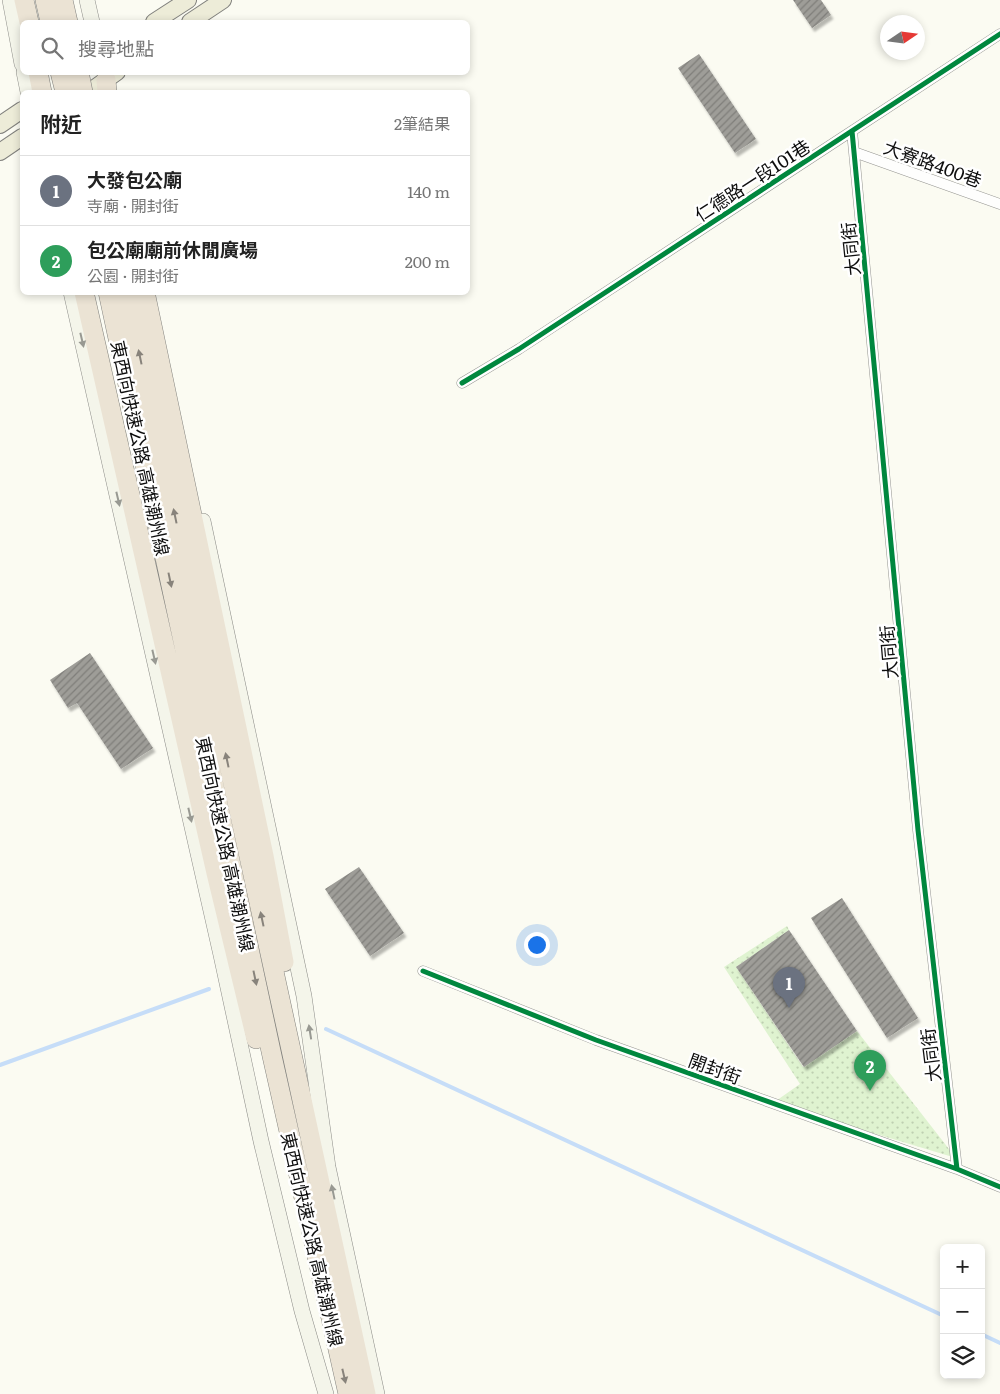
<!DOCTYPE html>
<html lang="zh-TW">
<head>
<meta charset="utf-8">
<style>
  :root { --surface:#fff; --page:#f2f2f2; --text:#222; --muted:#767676; --line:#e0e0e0; --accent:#61615e }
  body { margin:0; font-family:Literata,"Noto Sans TC",serif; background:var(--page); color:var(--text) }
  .controls { position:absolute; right:15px; bottom:15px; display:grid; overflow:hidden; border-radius:8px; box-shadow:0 2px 8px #0003 }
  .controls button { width:45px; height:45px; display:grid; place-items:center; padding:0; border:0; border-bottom:1px solid var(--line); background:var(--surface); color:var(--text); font:25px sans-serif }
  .compass { position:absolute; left:880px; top:15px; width:45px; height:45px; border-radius:50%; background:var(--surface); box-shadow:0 2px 8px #0003; rotate:77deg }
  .you { position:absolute; left:536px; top:944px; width:18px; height:18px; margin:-12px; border:4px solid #fff; border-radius:50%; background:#1a73e8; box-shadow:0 0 0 8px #1a73e833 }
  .badge { display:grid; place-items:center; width:32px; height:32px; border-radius:50%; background:var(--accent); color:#fff; font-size:16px; font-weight:700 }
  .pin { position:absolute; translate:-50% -41px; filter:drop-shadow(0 1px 2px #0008) }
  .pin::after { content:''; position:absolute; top:26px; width:18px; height:15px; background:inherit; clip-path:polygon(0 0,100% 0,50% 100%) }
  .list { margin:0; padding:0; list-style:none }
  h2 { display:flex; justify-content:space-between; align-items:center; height:65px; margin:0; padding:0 20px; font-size:21px }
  h2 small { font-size:16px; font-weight:400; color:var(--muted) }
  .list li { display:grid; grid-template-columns:32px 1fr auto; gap:15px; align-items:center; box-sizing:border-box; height:70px; padding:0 20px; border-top:1px solid var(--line) }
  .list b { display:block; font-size:19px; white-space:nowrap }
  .list p { margin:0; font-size:16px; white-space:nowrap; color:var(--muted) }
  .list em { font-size:16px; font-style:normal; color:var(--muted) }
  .icon { flex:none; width:28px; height:28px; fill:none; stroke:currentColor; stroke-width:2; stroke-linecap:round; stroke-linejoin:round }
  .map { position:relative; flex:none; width:1000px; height:1394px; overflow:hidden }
  .search { position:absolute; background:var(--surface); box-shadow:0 2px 8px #0003; left:20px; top:20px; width:450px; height:55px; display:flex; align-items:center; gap:12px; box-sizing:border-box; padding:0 18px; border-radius:8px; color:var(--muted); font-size:19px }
  .panel { position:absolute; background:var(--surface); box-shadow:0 2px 8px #0003; left:20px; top:90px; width:450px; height:205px; border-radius:8px }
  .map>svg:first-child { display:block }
  .grass { fill:url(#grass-dots) }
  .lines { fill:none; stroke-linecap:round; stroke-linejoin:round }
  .stream { stroke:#c6ddf8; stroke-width:4 }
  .building { fill:url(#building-hatch); filter:url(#shadow) }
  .street-casing { stroke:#959591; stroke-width:11 }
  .secondary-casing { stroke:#8b8b87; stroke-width:16 }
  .primary-casing { stroke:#82827e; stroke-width:18 }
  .highway-casing { stroke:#82827e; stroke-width:20 }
  .street { stroke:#fefefd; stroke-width:10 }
  .secondary { stroke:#f4f5ea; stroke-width:15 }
  .primary { stroke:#edecd8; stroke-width:16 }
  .highway { stroke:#ebe3d4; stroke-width:19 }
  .highway-bridge-casing { stroke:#82827e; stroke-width:20; stroke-linecap:butt }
  .highway-bridge { stroke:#ebe3d4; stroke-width:19 }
  .cycleway-casing { stroke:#fff; stroke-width:8 }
  .cycleway { stroke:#00873e; stroke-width:5 }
  .oneway { fill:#989992 }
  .oneway2 { fill:#88837b }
  .labels { text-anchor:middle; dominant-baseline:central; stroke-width:5; stroke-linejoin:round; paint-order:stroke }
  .street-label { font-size:18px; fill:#0e0e0e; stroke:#fff }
</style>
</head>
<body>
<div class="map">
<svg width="1000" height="1394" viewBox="0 0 1000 1394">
  <defs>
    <pattern id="grass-dots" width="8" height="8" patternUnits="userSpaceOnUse" patternTransform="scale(1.25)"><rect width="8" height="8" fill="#dff3d0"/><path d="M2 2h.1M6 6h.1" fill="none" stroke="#becfb1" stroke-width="1.8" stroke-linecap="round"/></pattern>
    <pattern id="building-hatch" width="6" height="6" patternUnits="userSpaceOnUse" patternTransform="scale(1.25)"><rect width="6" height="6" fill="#9e9d98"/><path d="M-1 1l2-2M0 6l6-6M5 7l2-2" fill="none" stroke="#7f7e7a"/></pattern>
    <filter id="shadow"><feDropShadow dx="2.5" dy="4" stdDeviation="1" flood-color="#0004"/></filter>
  </defs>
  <rect width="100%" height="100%" fill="#fbfbf2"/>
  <path class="grass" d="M787,926L789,930L736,967L803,1067L857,1031L956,1158L773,1103L800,1084L724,967Z"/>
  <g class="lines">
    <path class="stream" d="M326,1029L944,1316
      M0,1065L209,989
      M981,1334L1000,1343"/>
  </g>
  <path class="building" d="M793,0H821L831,15L812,28Z
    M699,54L756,139L735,153L678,68Z
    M90,653L153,748L121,769L77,703L68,708L50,680Z
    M359,867L404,933L370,956L325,889Z
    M842,898L918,1018L887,1038L811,918Z
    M789,930L857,1031L804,1067L736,967Z"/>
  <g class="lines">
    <g class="street-casing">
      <path id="street" d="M852,131L918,830L957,1169
        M854,152L1000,204
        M462,383L519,349L1000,34
        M423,971L596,1040L957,1169L1000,1187"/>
    </g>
    <g class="secondary-casing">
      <path id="secondary" d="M10,0L22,64
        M87,0L92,22
        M24,72L28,92
        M71,292L221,955L261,1141L302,1311L326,1394
        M203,521L304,996L328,1167L377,1394"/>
    </g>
    <g class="primary-casing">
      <path id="primary" d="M154,22L188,0
        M190,22L223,0
        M89,92L117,72
        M0,125L22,110
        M0,152L22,137"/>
    </g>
    <g class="highway-casing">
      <path id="highway" d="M24,0L29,22
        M45,0L50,22
        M63,0L68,22
        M38,72L42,92
        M106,80L107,92
        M84,292L216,873L256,1039
        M108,292L272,1056L348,1394
        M126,292L366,1394
        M145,292L264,856L284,962"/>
    </g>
    <use href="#street" class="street"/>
    <use href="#secondary" class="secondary"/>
    <use href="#primary" class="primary"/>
    <use href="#highway" class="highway"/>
    <g class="highway-bridge-casing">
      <path id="highway-bridge" d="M60,72L65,92
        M79,72L83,92"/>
    </g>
    <use href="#highway-bridge" class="highway-bridge"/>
    <g class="cycleway-casing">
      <path id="cycleway" d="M852,131L918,830L957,1169
        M462,383L519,349L1000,34
        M423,971L596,1040L957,1169L1000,1187"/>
    </g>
    <use href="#cycleway" class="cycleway"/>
  </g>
  <defs><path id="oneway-solid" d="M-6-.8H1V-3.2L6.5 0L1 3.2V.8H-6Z" transform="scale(1.25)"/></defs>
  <g class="oneway">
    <use href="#oneway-solid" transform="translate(82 340) rotate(77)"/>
    <use href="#oneway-solid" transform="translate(118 499) rotate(77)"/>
    <use href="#oneway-solid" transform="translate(154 657) rotate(77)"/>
    <use href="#oneway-solid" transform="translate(190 815) rotate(77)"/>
    <use href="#oneway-solid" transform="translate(310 1032) rotate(-99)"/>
    <use href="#oneway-solid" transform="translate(333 1192) rotate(-102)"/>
  </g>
  <g class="oneway2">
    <use href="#oneway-solid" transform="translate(140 357) rotate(-102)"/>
    <use href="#oneway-solid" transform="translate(175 516) rotate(-102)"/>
    <use href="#oneway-solid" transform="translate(170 580) rotate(78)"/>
    <use href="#oneway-solid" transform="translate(227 760) rotate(-102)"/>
    <use href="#oneway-solid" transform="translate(262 919) rotate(-102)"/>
    <use href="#oneway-solid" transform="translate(255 978) rotate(78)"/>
    <use href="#oneway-solid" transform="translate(344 1376) rotate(77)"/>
  </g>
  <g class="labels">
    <g class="street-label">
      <text transform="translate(933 163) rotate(20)">大寮路400巷</text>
      <text transform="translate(752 180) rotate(-33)">仁德路一段101巷</text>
      <text transform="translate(850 249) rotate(-96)">大同街</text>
      <text transform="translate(141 448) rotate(78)">東西向快速公路 高雄潮州線</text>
      <text transform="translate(888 652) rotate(-95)">大同街</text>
      <text transform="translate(226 844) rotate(78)">東西向快速公路 高雄潮州線</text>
      <text transform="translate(930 1055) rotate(-97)">大同街</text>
      <text transform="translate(715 1068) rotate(20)">開封街</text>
      <text transform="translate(313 1239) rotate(77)">東西向快速公路 高雄潮州線</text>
    </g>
  </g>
</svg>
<div class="controls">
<button>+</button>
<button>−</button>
<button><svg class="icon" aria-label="layers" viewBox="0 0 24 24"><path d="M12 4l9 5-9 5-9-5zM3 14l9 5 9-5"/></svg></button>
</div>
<svg class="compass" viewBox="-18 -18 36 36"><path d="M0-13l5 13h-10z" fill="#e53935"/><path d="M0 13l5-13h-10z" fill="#767676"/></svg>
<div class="you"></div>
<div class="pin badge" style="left:789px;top:1008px;background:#6b7280">1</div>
<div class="pin badge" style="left:870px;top:1091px;background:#2e9e5b">2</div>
<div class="search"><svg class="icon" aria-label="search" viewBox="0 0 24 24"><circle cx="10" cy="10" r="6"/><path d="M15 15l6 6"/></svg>搜尋地點</div>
<section class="panel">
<h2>附近<small>2筆結果</small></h2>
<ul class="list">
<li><span class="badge" style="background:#6b7280">1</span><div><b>大發包公廟</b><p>寺廟 · 開封街</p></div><em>140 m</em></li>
<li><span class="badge" style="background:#2e9e5b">2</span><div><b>包公廟廟前休閒廣場</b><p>公園 · 開封街</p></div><em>200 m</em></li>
</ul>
</section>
</div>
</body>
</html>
